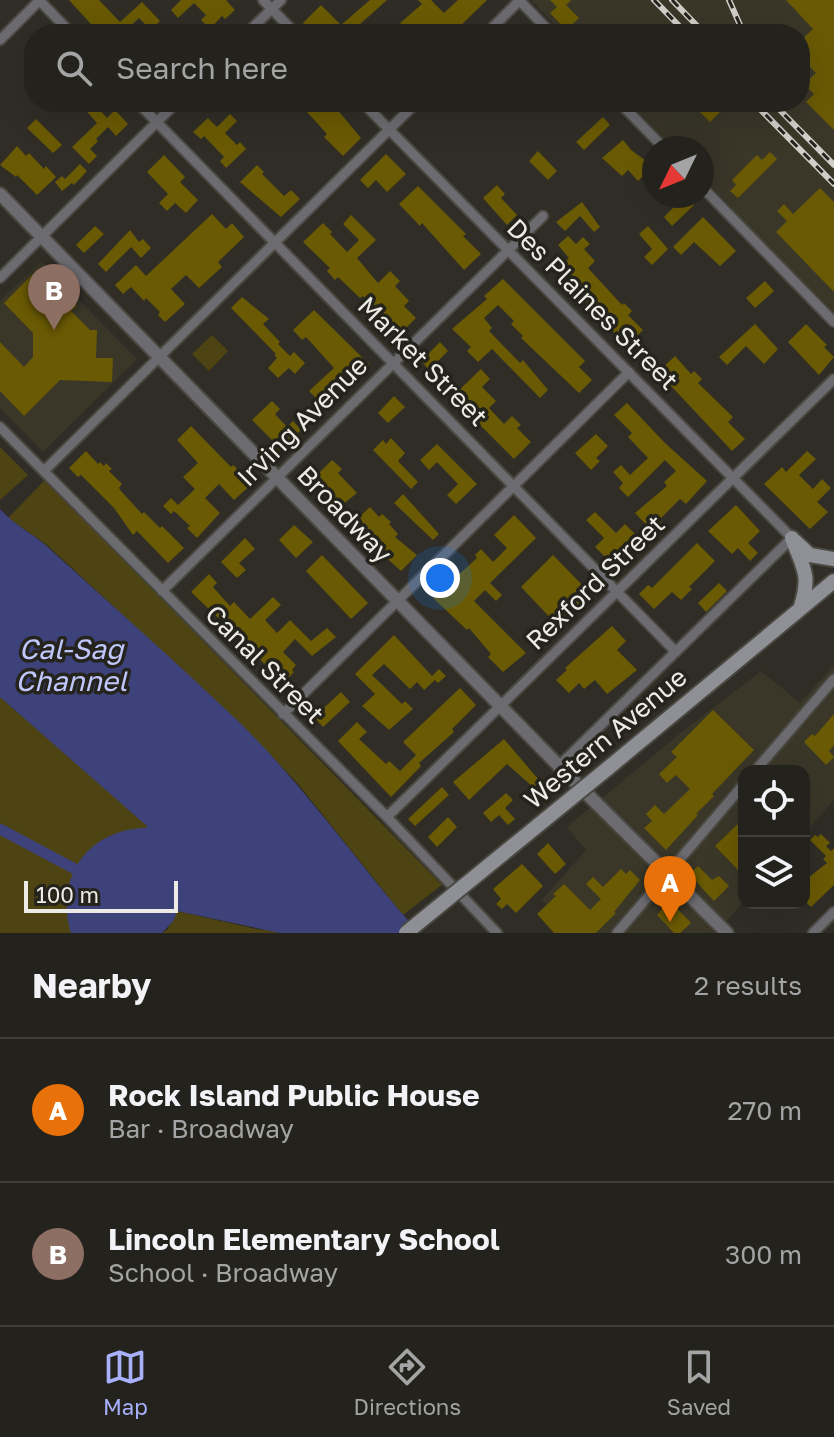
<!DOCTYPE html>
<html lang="en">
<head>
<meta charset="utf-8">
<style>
  :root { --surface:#23221c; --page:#2b2a25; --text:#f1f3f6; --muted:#a3a4a3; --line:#403f3b; --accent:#a8b0fc }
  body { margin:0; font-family:"Golos Text",sans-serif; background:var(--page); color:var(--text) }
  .controls { position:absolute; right:24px; bottom:24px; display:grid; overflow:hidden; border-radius:16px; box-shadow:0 8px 32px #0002 }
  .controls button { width:72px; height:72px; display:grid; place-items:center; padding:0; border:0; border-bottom:2px solid var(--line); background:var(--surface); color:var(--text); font:40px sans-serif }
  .compass { position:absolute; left:642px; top:136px; width:72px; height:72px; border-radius:50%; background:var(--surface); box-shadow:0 8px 32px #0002; rotate:227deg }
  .scale { position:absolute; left:24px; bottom:20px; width:154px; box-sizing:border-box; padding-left:8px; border:4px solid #ecebe6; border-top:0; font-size:22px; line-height:28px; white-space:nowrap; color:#ecebe6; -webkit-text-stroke:6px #25241c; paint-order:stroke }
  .you { position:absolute; left:440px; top:578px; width:28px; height:28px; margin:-20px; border:6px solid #fff; border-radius:50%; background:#1a73e8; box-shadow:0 0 0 12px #1a73e833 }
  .badge { display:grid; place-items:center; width:52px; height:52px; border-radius:50%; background:var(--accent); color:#fff; font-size:26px; font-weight:700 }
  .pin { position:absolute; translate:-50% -66px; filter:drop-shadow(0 2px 4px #0008) }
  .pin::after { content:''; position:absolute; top:42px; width:28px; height:24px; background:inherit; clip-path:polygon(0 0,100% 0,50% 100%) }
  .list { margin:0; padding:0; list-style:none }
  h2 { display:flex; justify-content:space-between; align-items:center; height:104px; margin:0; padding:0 32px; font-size:34px }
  h2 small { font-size:26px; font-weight:400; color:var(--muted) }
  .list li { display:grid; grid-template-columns:52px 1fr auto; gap:24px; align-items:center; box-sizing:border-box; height:144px; padding:0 32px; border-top:2px solid var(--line) }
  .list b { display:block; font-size:30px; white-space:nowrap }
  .list p { margin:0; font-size:26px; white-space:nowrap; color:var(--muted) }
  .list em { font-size:26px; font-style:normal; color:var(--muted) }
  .icon { flex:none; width:44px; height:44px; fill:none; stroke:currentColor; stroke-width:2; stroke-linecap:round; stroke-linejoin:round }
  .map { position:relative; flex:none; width:834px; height:933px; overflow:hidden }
  .search { position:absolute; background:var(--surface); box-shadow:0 8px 32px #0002; left:24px; right:24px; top:24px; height:88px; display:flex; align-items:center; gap:20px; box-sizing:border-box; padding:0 28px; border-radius:32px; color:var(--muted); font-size:30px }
  .sheet { height:392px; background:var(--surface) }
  nav { display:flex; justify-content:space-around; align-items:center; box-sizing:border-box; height:112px; border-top:2px solid var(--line); background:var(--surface); font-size:22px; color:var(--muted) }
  nav a { display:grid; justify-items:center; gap:4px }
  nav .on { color:var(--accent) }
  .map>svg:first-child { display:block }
  .built { fill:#3a3729 }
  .green { fill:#4e4312 }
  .water { fill:#3e427b }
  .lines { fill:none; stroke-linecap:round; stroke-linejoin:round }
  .canal { stroke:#3e427b; stroke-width:11 }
  .building { fill:#6a5a04 }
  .minor-casing { stroke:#494841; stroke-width:13 }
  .tertiary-casing { stroke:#494841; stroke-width:16 }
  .secondary-casing { stroke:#494841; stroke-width:18 }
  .minor { stroke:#6c6c70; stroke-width:9 }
  .tertiary { stroke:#6c6c70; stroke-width:12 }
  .secondary { stroke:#8f9096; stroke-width:14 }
  .rail-casing { stroke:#cfcec8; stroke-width:6 }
  .rail { stroke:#25241c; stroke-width:3; stroke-dasharray:9; stroke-linecap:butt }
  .secondary-bridge-casing { stroke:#494841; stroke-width:18; stroke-linecap:butt }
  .secondary-bridge { stroke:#8f9096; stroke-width:14 }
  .labels { text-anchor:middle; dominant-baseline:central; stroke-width:7; stroke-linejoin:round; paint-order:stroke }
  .street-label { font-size:26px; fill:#ecebe6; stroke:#25241c }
  .water-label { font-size:28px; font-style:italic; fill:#bfc7fc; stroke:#25241c }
</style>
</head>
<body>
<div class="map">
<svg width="834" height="933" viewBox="0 0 834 933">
  <rect width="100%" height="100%" fill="#2f2d26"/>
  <path class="built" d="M531,0H834V313L702,177V148H674L629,102H800V34H563Z
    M41,261L137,359L43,452L0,408V301Z
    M834,665V800L804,834V771H744V901L716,933H572L542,900L586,850L567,827L683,731L761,671L800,703Z"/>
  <path class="green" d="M212,335L228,351L209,371L192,354Z
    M0,447L28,475L0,500Z
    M45,480L442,885L403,915L299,785L239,722L47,545L8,518Z
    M0,697L149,827L123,933H0Z
    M177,911L256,929L279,931L280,933H162L167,930Z"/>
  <path class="water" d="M0,509C15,526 36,535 52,551C114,607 176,662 237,720C304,785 357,863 419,933H280L177,911L174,920L162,933H71C58,892 74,848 117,833C127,829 138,829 148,827L0,697Z"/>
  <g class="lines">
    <path class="canal" d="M0,829L75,869"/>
  </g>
  <path class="building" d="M69,0H99L120,22L142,2L160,21L151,30L139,18L126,30L131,34H100Z
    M181,0H226L235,10L225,19L222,16L210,29L201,20L206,15L194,3L178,18L171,10Z
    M370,0H387L349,34H314L303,23L321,5L341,25Z
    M418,0H431L444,13L458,0H487L452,34H410L400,23L422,4Z
    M550,0H571L566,5L579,18L566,30L550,13L557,7Z
    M786,0H834V130L806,102L814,94L804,84L816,73L800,57V41L813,29Z
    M87,102H93L107,118L115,110L128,124L116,136L108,127L96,139L98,141L90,149L97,156L89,164L72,147L97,123L82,106Z
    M298,102H331L361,138L343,156L324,137L327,134Z
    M690,102H730L710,122Z
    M230,114L237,121L225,133L237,145L240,142L246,149L226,168L220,161L224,157L204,136L201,139L193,132L208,118L217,127Z
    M603,117L610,125L584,150L576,142Z
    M36,119L62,145L53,153L27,128Z
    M623,140L631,150L653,166L638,181L628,170L622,176L602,158Z
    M17,146L26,156L29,153L44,169L46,166L56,177L37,195L17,175L16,177L0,165Z
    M538,151L557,171L548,180L529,161Z
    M770,152L777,159L738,198L730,191L736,185L732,180L757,155L762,160Z
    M386,154L406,174L387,192L376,180L368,188L360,180Z
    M164,155L185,177L180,182L198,200L186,213L175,203L167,211L159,203L168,194L147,172Z
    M80,164L87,171L74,185L72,183L62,191L55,182L62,176L65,179Z
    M257,165L264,172L262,174L284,196L291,190L300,199L281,217L240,182Z
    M497,185L505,194L501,198L517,215L507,225L483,198Z
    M418,186L466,234L463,236L481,254L464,270L422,223L420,226L399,204Z
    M820,188L834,202V292L776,232L787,221L777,211L784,204L793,214Z
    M685,196L694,205L672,226L664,217Z
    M582,202L600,227L594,232L580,216L565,231L556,222Z
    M212,214L226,229L232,223L244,237L218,262L222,267L199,288L186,275L171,289L185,304L165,322L158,315L160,312L146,298L144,301L131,287L123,294L115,285L136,265L146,276Z
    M351,215L376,240L357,258L378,283L390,271L400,281L395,286L409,301L404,306L416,318L400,334L363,296L360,298L338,277L335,280L327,271L330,268L303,242L323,223L332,232L330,234L347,252L359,240L343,224Z
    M703,217L736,251L720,266L694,242L681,255L673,247Z
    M95,226L104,234L84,253L76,245Z
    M648,226L668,249L652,265L644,257L652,249L639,234Z
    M130,230L139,242L143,239L151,248L141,258L131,247L106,272L98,264Z
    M568,236L576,244L583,237L590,244L584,249L595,261L588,268L622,305L624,303L632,311L628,315L643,330L627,346L604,322L606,320L579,297L586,291L562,265L569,258L558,245Z
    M39,268L77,306L71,311L90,330H97L96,358H113L112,382L60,380L24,416L0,391V342L24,367L33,357V333L4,303Z
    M503,279L585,361L579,367L592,380L579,393L521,338L523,336L511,324L514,321L498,305L484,318L492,328L489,331L520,363L523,360L548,390L540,398L492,349L478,362L467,351L471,347L452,329L487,299L484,296Z
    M765,281L774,291L755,308L746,298Z
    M242,297L269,319L263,324L280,342L278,344L290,356L294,352L305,363L295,374L289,368L278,378L268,368L277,358L274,355L276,354L231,308Z
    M314,310L370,365L351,383L345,377L320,402L309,391L334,368L306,337L302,340L293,330Z
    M755,324L778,349L764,364L746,346L727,365L719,357Z
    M806,324L827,345L824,347L834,357L819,375L788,342Z
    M440,342L448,351L429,370L421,361Z
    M675,356L691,374L694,371L702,379L698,383L733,417L728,422L745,439L732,451L658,372Z
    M481,369L490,379L482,387L496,401L489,408L504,424L512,416L521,425L517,428L531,442L514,459L452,397Z
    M394,396L405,407L388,423L378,413Z
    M272,401L280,409L275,414L287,427L293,421L301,430L279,452L270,444L273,441L252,420Z
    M627,403L665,443L707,481L686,504L680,499L659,520L662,523L653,532L635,513L667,486L664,482L676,471L665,460L628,497L619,488L623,483L613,472L621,465L630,475L648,458L628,437L632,433L614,415Z
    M191,426L231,467L233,465L253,483L234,500L219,484L205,498L220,513L197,538L187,528L190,526L174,511L171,514L163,506L171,498L178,505L195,489L183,477L198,463L177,440Z
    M596,434L608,446L596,458L600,461L591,470L575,453Z
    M391,438L405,453L398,461L418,482L411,489L373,450L383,440L386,444Z
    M437,444L477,484L456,504L447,495L458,484L437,462L429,470L420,460Z
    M86,451L98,464L100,462L104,466L106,463L112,469L109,471L122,484L119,488L121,491L142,514L144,512L160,528L162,526L184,548L168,563L137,531L133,535L114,508L81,475L78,477L69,468Z
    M807,451L816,459L799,475L813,489L822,479L831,488L817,502L828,512L810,529L764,484L782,467L786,472Z
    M332,460L342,469L338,473L357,493L337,509L329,501L334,496L315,477Z
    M403,494L439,534L433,540L394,503Z
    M736,505L760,531L748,543L758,553L750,561L738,548L732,554L708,531Z
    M370,507L379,517L382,514L391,522L389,524L398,534L395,537L417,555L401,571L361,535L364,531L355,521Z
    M595,512L616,533L625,524L641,540L623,558L626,560L617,569L595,547L604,538L586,520Z
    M514,515L536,538L490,583L502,595L496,601L485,590L474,601L526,653L503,672L488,657L491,654L469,628L467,630L433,598L477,558L475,555L481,549L493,562L507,548L494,535Z
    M294,525L313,542L296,558L279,540Z
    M245,538L255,549L239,563L246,570L237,578L221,562Z
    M697,543L715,561L689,587L692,589L681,600L672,592L654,609L639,594L648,585L652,588Z
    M322,555L368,603L351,619L306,571Z
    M553,555L592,595L559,627L521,587Z
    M209,574L217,583L213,587L230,606L234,602L250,619L273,597L281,605L265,620L277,633L290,620L311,641L327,628L336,637L312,656L295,639L283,652L296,665L292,670L294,672L282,684L253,651L191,592Z
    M719,583L727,591L706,612L698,603Z
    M612,626L626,641L617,650L637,670L607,694L595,680L584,689L579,683L569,693L556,680L567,670L565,668Z
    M394,635L432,676L439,669L446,676L438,683L435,680L424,690L417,682L410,689L384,664L372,675L402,704L405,701L413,709L389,730L362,706L375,694L355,674Z
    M460,688L476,705L452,729L454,732L419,763L421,766L391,797L338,741L357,722L367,732L359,739L386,764L389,761L400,771L416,755L403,742Z
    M341,692L350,702L323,727L314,717Z
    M713,710L754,750L712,794L714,796L696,814L698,815L666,850L644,828L652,821L646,814L655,805L664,814L690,789L676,775L667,783L659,774L677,757L671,752Z
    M834,714V745L829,751L834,757L826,765L804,742L812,734L815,736Z
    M504,739L539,780L541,777L549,785L541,794L507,764L469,800L453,782Z
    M442,787L449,795L415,826L408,819Z
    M506,793L513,800L505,808L515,819L508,825L499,815L491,822L483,813Z
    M448,817L457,827L437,847L428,837Z
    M744,818V876L715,846Z
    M821,834L830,843L826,846L831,851L834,848V885L811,907L804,900V881L827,863L823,859L826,856L810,840L815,835L818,837Z
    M548,843L566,864L555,874L537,854Z
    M522,864L543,886L516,913L507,904L502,909L496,904L501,899L493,889Z
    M698,866L712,880L719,876L729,886L714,901L689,874Z
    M621,869L626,874L630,870L640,880L614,912L616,913L596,933H554L537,914L556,896L553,894L564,884L590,910L601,899L586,884L593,877L603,887Z
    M669,900L691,923L680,933H674L657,915Z"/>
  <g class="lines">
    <g class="minor-casing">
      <path id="minor" d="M39,0L72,34
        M263,0L296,34
        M519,0L552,34
        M246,34L281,0
        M486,34L520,0
        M0,40L40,0
        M137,102L676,652
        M362,102L792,538L559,766
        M619,102L664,148
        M702,187L834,322
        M0,278L177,102
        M0,427L387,817L497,933
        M44,471L417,102
        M162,591L543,216
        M283,714L629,372
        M755,771L834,679
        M387,817L834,379
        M617,933L744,784
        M813,933L834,912"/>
    </g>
    <g class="tertiary-casing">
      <path id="tertiary" d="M0,194L559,766L727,933"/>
    </g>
    <g class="secondary-casing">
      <path id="secondary" d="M792,538C803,568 811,574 801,606
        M795,541L810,555L834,559
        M607,769L834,581"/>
    </g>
    <use href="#minor" class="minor"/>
    <use href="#tertiary" class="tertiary"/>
    <use href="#secondary" class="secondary"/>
    <g class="rail-casing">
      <path id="rail" d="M654,0L687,34
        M672,0L705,34
        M729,0L744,34
        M753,102L834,184
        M772,102L834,165"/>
    </g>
    <use href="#rail" class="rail"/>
    <g class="secondary-bridge-casing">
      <path id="secondary-bridge" d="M406,933L607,769"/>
    </g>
    <use href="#secondary-bridge" class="secondary-bridge"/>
  </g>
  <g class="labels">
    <g class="street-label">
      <text transform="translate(593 304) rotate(45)">Des Plaines Street</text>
      <text transform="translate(423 361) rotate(45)">Market Street</text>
      <text transform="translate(302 421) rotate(-45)">Irving Avenue</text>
      <text transform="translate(345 514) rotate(46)">Broadway</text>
      <text transform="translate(595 582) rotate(-44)">Rexford Street</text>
      <text transform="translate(265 664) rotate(45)">Canal Street</text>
      <text transform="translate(605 738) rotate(-40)">Western Avenue</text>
    </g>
    <g class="water-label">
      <text x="71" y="648">Cal-Sag<tspan x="71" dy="32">Channel</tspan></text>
    </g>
  </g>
</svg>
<div class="controls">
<button><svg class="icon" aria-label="locate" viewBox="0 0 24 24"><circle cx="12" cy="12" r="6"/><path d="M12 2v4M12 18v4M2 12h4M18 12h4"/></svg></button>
<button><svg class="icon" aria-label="layers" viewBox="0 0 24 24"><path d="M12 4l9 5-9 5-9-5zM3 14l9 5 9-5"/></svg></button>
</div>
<svg class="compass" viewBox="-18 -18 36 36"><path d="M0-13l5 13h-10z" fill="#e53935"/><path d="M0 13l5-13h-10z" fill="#a3a4a3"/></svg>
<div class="scale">100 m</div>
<div class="you"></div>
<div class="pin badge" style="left:670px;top:922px;background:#e8710a">A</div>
<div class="pin badge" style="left:54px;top:330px;background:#8d6e63">B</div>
<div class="search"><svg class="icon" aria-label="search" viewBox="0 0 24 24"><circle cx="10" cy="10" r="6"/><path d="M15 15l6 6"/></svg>Search here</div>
</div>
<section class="sheet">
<h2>Nearby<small>2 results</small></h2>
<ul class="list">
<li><span class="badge" style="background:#e8710a">A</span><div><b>Rock Island Public House</b><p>Bar · Broadway</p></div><em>270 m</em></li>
<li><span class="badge" style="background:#8d6e63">B</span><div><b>Lincoln Elementary School</b><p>School · Broadway</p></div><em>300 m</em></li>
</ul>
</section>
<nav>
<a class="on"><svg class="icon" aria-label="map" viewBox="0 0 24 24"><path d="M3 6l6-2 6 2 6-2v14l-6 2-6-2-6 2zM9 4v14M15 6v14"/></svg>Map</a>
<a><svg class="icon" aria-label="directions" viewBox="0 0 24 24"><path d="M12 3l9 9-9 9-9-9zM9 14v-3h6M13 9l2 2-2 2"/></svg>Directions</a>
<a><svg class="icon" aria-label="saved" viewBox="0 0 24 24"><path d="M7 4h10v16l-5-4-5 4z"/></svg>Saved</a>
</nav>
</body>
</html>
